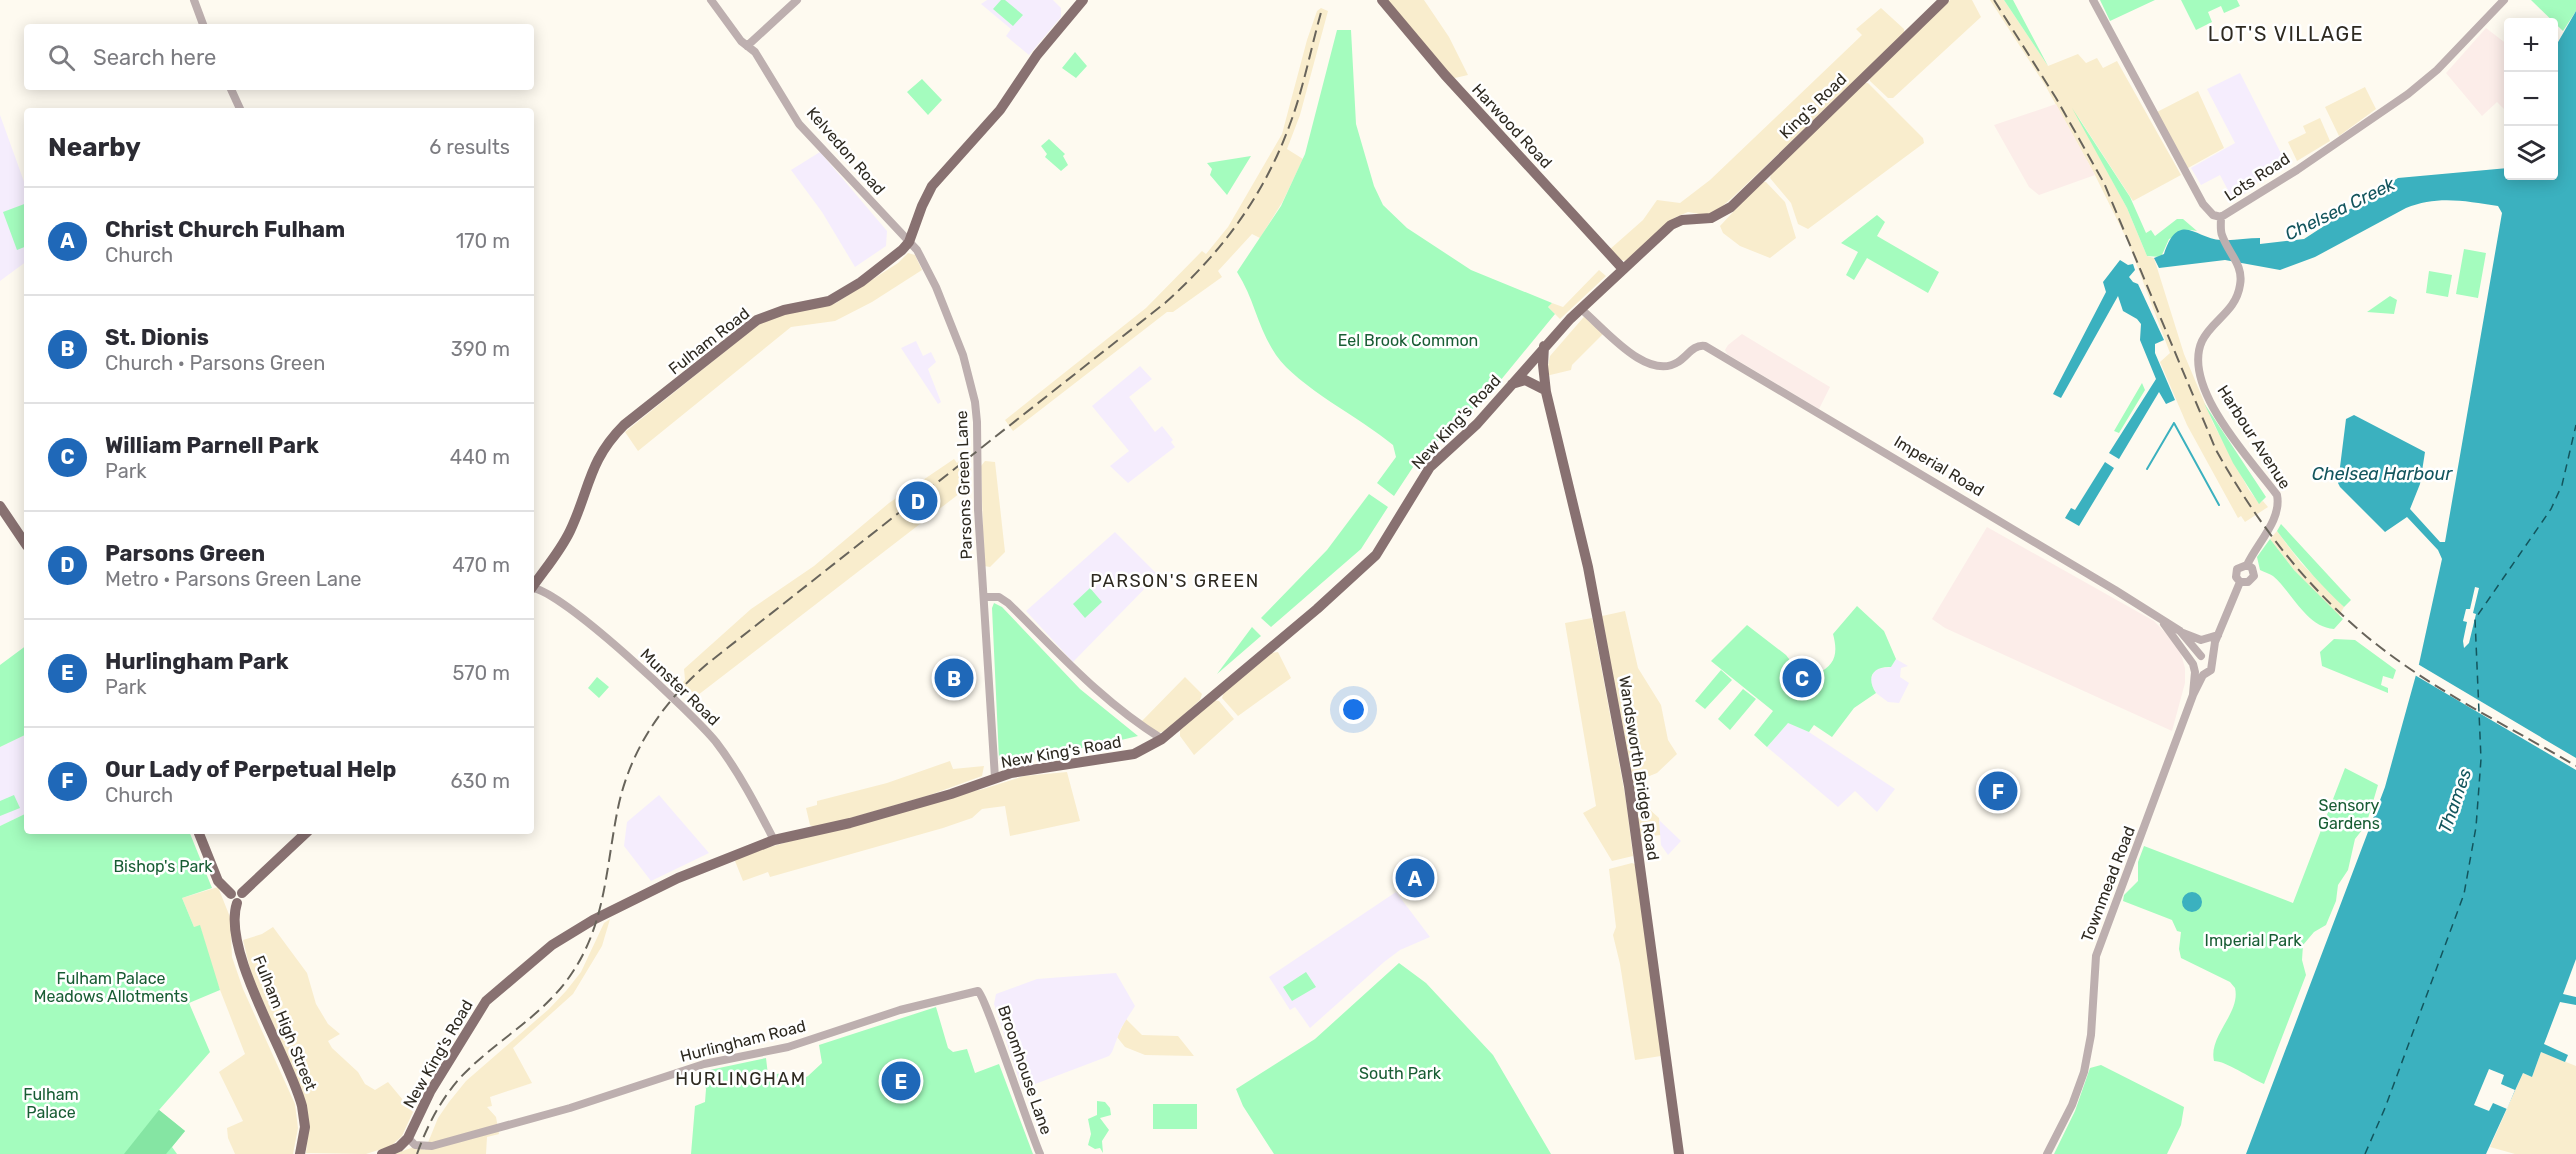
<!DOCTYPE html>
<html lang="en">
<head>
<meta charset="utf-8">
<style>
  :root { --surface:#fff; --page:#f2f2f3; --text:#2b2b33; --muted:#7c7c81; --line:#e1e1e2; --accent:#1f68b8 }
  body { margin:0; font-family:Rubik,sans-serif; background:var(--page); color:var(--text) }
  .controls { position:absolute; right:18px; top:18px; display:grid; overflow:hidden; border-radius:6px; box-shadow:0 3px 15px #0003 }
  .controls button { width:54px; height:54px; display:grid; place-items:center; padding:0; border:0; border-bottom:2px solid var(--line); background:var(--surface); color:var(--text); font:30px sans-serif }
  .you { position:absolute; left:1354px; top:710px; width:21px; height:21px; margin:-15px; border:4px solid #fff; border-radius:50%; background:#1a73e8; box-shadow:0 0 0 9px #1a73e833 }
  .badge { display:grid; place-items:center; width:39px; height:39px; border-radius:50%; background:var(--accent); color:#fff; font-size:20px; font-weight:700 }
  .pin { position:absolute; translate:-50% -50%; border:3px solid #fff; box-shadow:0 2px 6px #0006 }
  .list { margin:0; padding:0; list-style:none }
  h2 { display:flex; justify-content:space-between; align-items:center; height:78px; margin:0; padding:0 24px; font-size:26px }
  h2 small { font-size:20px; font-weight:400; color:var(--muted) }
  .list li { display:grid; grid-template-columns:39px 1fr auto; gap:18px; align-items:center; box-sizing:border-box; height:108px; padding:0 24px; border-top:2px solid var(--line) }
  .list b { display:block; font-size:22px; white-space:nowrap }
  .list p { margin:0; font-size:20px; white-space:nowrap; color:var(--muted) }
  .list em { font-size:20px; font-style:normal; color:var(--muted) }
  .icon { flex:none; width:33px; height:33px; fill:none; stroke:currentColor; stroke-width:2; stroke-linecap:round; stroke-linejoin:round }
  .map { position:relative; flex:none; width:2576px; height:1154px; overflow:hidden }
  .search { position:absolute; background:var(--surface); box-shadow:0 3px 15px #0003; left:24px; top:24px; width:510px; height:66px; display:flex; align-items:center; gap:15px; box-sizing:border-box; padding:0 21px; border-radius:6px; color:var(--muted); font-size:22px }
  .panel { position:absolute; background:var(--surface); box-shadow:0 3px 15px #0003; left:24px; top:108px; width:510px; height:726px; border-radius:6px }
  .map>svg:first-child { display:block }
  .built { fill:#f9edcd }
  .industrial { fill:#fcede9 }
  .education { fill:#f5edfd }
  .green { fill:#a4fcbe }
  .forest { fill:#85e5a3 }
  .water { fill:#3bb1bf }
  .pier { fill:#fefaf0 }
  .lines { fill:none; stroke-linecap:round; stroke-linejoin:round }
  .stream { stroke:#3bb1bf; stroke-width:2 }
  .ferry { stroke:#13555d; stroke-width:1.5; stroke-dasharray:8 6; stroke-linecap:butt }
  .minor { stroke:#bdafaf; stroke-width:8 }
  .major { stroke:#887171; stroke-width:10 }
  .rail { stroke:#68645b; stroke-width:2; stroke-dasharray:12 6; stroke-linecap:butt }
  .labels { text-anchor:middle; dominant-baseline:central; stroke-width:5; stroke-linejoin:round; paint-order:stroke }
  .street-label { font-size:16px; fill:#2e2a21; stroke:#fff }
  .park-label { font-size:16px; fill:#185d34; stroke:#fff }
  .water-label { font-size:18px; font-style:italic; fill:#13555d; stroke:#fff }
  .neighbourhood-label { font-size:18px; letter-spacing:1.5px; fill:#2e2a21; stroke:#fff }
  .quarter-label { font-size:20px; letter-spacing:1.5px; fill:#2e2a21; stroke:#fff }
</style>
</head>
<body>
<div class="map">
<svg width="2576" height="1154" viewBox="0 0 2576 1154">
  <rect width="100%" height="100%" fill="#fefaf0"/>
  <path class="built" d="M1386,0H1424L1449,37L1468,75L1455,78L1450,76Z
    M1950,0H1972L1981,17L1893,98H1888L1870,81V76Z
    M1990,0H2004L2048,66L2078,54L2086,63L2097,58L2103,68L2117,61L2181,175L2133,201L2077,115L2127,208L2147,256L2154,258L2184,354L2213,423L2249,490L2259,503L2263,501L2268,507L2245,522L2241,516L2238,518L2187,425L2160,362L2170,353L2128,242L2095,175L2045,85Z
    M1321,8L1328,11L1300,115L1287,149L1303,159L1283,201L1260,238L1252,234L1218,271L1222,277L1173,312H1167L1013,431L1005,420L1146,308L1202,251L1206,254L1228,227L1282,134L1307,40L1317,11Z
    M1881,8L1904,29V34L1733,197L1711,216L1688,212L1674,218L1630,262L1618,259L1609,250L1643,220L1657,200L1680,203L1710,180L1862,35L1856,29Z
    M1863,83H1868L1923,138L1924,143L1808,229L1798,224L1791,203L1770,178L1772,171Z
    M2365,87L2376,109L2339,136L2325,107Z
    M2198,91L2224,148L2188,168L2157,112Z
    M2320,118L2330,141L2297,161L2288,142L2306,133L2303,126Z
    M1761,182H1766L1785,202L1796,238L1770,258L1740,246L1723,233L1720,226Z
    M908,253L915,255L922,270L872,302L835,321L791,327L638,451L625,432L759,324L782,315L836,303L898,263Z
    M1599,270L1606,276L1560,319L1548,307L1552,303L1563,307Z
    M1589,311L1608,329L1572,365L1571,370L1546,376L1550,356Z
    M968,455L971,472L963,478L964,490L698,695L679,686L685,680L684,669L751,609L814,566L889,503L954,459L957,463Z
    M985,461L995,462L1005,552L990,567L984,566L981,466Z
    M2277,531L2301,563L2344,607L2339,616L2294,570L2270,539Z
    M1625,611L1638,668L1661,705L1668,740L1677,754L1657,773L1647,777L1640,795L1633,791L1602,616Z
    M1592,618L1626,800L1633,856L1612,861L1583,813L1596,806L1565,623Z
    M1278,652L1291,678L1238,716L1222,698L1224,692L1271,653Z
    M1185,677L1202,694L1200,700L1166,731L1157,733L1140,723Z
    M1213,700L1219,701L1234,719L1194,755L1180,736V730Z
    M950,761L953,769L984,766L982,776L930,795L816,828L810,825L806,808L817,805V801L887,783Z
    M1067,772L1080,821L1010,836L1005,806L982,809L972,818L943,828L770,877L768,872L743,881L735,861L738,856L967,791L980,790L1024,776Z
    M1638,799L1659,818L1661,835L1640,837L1635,801Z
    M1632,863L1637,865L1661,1056L1635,1060L1620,964L1613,935L1616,927L1609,869Z
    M218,887L230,917L232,957L243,989L295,1104L298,1128L293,1154H235L228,1138L227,1128L243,1121L219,1072L245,1054L215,977L200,926L194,927L182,898Z
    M610,919L602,946L573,994L513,1048L532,1083L490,1097L492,1106L487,1107L496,1117L499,1134L487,1137L486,1154H394L414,1147L425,1150L438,1118L449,1102L466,1081L549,1009L566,991L581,972L604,923Z
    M273,927L307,973L316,1004L328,1024L340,1034L328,1041L332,1048L358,1072L365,1084L375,1090L388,1082L413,1112L402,1136L391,1146L366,1154L306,1153L308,1134L252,977L243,940L262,934Z
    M1126,1019L1142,1035L1178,1036L1194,1056L1145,1055L1125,1047L1117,1037Z
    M2541,1052L2576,1066V1154H2515L2490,1147L2523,1073L2532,1077Z"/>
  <path class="industrial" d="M2486,28L2508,45V113L2497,102L2482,116L2446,73Z
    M2056,104L2095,175L2039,195L2029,187L1994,125Z
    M1742,334L1830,387L1819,409L1727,354L1725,350L1728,345Z
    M1987,527L2154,621L2179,647L2185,668V683L2172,731L1945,628L1932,619Z"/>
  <path class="education" d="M987,0H1053L1061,8V17L1029,55L1006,36L1011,29L981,4Z
    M2240,73L2288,167L2244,189L2246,193L2233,200L2220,175L2201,185L2191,168L2235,143L2207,89Z
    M0,115L27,190V261L0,281Z
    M820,152L887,231L886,246L855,267L822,212L791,170Z
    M916,341L923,356L931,352L936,362L928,369L941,402L938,404L901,348Z
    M1140,366L1152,379L1129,397L1155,432L1162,426L1173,440L1171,442L1175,447L1128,483L1110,466L1129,451L1092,406Z
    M1115,532L1158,575L1073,662L1026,611Z
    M1896,659L1908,666L1901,668L1900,677L1909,683L1899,703L1888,702L1876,693L1870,681L1875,669L1891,667Z
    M1788,723L1809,732L1895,789L1877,812L1855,791L1838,807L1767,747Z
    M27,734V813L0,826V747Z
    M659,795L709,853L651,881L624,846L627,822Z
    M1659,820L1681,841L1668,855L1661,845Z
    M1396,892L1430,937L1400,950L1384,962L1310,1028L1295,1007L1290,1010L1269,977Z
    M1116,973L1135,1006L1121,1028L1112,1052L1109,1056L1022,1089L994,1004L996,994L1037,979Z"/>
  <path class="green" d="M1001,0H1005L1023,15L1013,26L993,9Z
    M2004,0H2013L2048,66Z
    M2100,0H2155L2110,21Z
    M2181,0H2237L2240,6L2224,13L2221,6L2208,12L2212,22L2196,30Z
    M2531,0H2576V11L2563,31Z
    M1337,30H1351L1356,124L1374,186L1383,205L1407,228L1471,270L1552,303L1548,307L1555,314L1491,392L1419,458L1394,496L1377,483L1396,457L1393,445C1361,418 1298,387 1276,355C1257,327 1255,300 1237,272L1281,206L1305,154Z
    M1075,52L1087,66L1076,78L1062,68Z
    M922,79L942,100L928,115L907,92Z
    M2072,108L2130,197L2146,233L2151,230L2155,236L2177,219H2183L2197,231L2191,230L2169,239L2161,257L2147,256L2127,208Z
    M1049,139L1065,154L1063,156L1068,165L1061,171L1045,157L1047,154L1041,146Z
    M1251,156L1227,195L1210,175L1212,169L1207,163Z
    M27,203V246L17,250L3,212Z
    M1877,215L1885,222L1877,236L1939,272L1928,293L1867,258L1854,280L1846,275L1858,252L1841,243Z
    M2464,249L2486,253L2478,298L2456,294Z
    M2429,271L2452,275L2448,297L2426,293Z
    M2390,296L2397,300L2394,314L2367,312Z
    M2142,383L2145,390L2119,433L2114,431Z
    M2204,403L2266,497L2259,504L2233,463Z
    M1369,494L1388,507L1361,549L1271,627L1261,618L1327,550Z
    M2281,524L2351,600L2344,607C2319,584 2298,559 2277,531Z
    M2270,539L2294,570L2343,619L2334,629C2306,627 2292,592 2273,576C2270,574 2264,572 2260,570L2257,557Z
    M1090,588L1102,602L1085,618L1073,604Z
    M994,603L1002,607L1080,689L1138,736L1096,746L999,759L992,608Z
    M1857,606L1884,631L1896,659L1891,667C1872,666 1866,678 1876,693L1854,708L1832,737L1814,725L1809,732L1788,723L1767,747L1754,735L1773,711L1711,661L1747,625L1786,655L1799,672L1817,674C1836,665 1838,653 1833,634Z
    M1252,627L1261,636L1217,674Z
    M2334,639L2355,640L2396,670L2393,679L2383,676L2381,685L2388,688V693L2322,666L2320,652Z
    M27,645V734L0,747V665Z
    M1721,670L1732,680L1705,709L1695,701Z
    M597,677L609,687L599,698L588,688Z
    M1743,689L1756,699L1730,730L1718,719Z
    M2345,768L2378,785L2366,825L2355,839L2348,870L2338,885L2336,901L2326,925L2314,932L2303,945L2302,960L2306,975L2264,1084C2250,1078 2226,1061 2214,1061C2208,1036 2241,1013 2235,988L2230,982L2181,958L2179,949L2181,932L2177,931L2172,920L2123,901L2124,895L2138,881V862L2144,846L2293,903Z
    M14,795L20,808L0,816V801Z
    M27,813V831H189L212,888L182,898L194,927L200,925L220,990L189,1003L210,1052L159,1110L185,1131L172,1147L177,1154H0V826Z
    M1399,963L1426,983L1493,1055L1551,1154H1274L1243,1106L1236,1089L1315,1039Z
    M1306,972L1316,987L1292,1001L1283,987Z
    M936,1007L948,1048L953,1052L967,1049L975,1073L999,1064L1033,1154H691L695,1106L705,1102L706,1089L700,1072L766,1058L768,1075L785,1073L789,1086L808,1076L822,1063L819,1045Z
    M2101,1065L2184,1107L2181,1125L2167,1154H2054L2075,1111L2090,1068Z
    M1097,1101L1105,1102L1110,1108L1111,1115L1100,1118L1109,1130L1102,1141L1103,1153L1100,1148L1095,1149L1088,1145L1091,1134L1088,1119L1097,1115Z
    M1153,1104H1197V1129H1153Z"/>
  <path class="forest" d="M159,1110L185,1131L166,1154H124Z"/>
  <path class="water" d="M2576,11V959L2563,994L2576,997V1005L2560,1002L2544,1044L2568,1055L2565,1062L2541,1052L2532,1077L2523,1073L2486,1154H2246L2385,787L2419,664L2442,559L2438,550L2407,517L2385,532L2340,487L2338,483L2346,419L2354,415L2425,452L2420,484L2410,509L2440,542H2445L2502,213L2498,206C2466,201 2437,195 2406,208L2315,257L2280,270L2225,260L2159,268L2154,258L2164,254C2179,209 2197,240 2221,240C2233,241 2247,238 2260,238V244L2304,239L2398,178L2508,168V176H2554V49Z
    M2120,260L2128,265L2133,264L2135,270L2129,277L2133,282L2138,284L2164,340L2155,344V353L2175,400L2166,404L2159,392L2119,459L2109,453L2156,379L2140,340L2141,324L2137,319L2123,311L2118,296L2061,398L2053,394L2106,292L2103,282Z
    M2105,462L2114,468L2079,526L2065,518L2071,508L2075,510Z
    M2182 902a10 10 0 1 1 20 0a10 10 0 1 1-20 0Z"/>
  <path class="pier" d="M2475,587L2479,588L2473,613L2476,614L2469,643L2464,648L2463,641L2467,622L2463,621L2466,609H2470Z
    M2416,663L2576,758V770L2413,674Z
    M2489,1069L2504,1075L2501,1084L2515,1090L2507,1109L2493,1103L2489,1111L2474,1105Z"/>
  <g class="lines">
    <path class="stream" d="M2174,423L2219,505
      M2147,469L2174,423"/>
    <path class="ferry" d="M2365,1154L2385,1108L2464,894L2476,827L2481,759L2475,619L2551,509L2562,485L2576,425"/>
    <path class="minor" d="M194,0L204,27
      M711,0L741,41L755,52L799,124L917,250L936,287L963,355L975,402L977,422L978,510L995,778
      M2093,0L2203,204L2213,215L2221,217L2297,170L2408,94L2437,70L2504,0
      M747,46L797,0
      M230,87L241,111
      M2221,217C2221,223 2220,230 2222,235C2228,253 2244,265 2240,285C2236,312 2212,320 2202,341C2181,387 2251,460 2277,495C2282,520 2257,543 2247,565
      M1581,309C1604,328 1647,382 1678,362C1687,357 1693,344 1705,346L2115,590L2180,631L2201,656
      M2240,582H2248L2254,576L2252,568L2247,565
      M2240,582L2236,577L2237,569L2247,565
      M531,588C559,587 694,715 716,742C739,772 757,807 774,840
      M985,597H999L1008,603C1059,653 1101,701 1162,739
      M2164,624L2193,664L2195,672L2193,694
      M2183,633L2201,640L2218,635
      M408,1138L415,1145L432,1146L570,1108L704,1064L788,1047L900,1010L978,991C986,997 1030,1132 1040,1154
      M2047,1154L2072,1105L2084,1072L2091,1035L2096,956L2193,695L2203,675L2211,670L2215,642L2240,582"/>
    <path class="major" d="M1382,0L1445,75L1623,269
      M1544,346L1543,365L1546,392L1588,567L1629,786L1679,1154
      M1512,384L1525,380L1543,389
      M0,506L27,546
      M531,589C544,570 560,552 570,531C590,489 588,461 624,425L757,320L784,310L829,301L861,282L902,250L909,242L922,206L932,186L1000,110L1037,55L1083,0
      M198,831L218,881L231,894
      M242,893L308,831
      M237,903C221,951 289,1056 302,1106L305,1127L300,1154
      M382,1154L399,1147L408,1138L430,1092L486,1001L552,945L593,920L678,878L774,840L850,823L951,794L1011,773L1134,754L1162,739L1317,609L1376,555L1430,467L1477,424L1570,319L1671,225L1682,220L1711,218L1731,207L1944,0"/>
    <path class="rail" d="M1994,0L2056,98L2104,183L2216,450C2262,532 2319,604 2396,659C2451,699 2517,731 2576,766
      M417,1154C427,1126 440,1101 459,1079C494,1041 543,1017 572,973C606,923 606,866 618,808C630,750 663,702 707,664L1165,303C1221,253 1264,196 1290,124C1304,87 1311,47 1322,9"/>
  </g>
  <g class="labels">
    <g class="street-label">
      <text transform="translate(1813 106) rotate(-44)">King's Road</text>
      <text transform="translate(1512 126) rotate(47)">Harwood Road</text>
      <text transform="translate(846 151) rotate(49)">Kelvedon Road</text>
      <text transform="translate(2257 177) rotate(-33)">Lots Road</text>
      <text transform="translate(709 341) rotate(-38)">Fulham Road</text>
      <text transform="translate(1456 422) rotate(-47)">New King's Road</text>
      <text transform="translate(2254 437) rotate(57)">Harbour Avenue</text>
      <text transform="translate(1939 466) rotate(31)">Imperial Road</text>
      <text transform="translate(964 485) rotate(-92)">Parsons Green Lane</text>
      <text transform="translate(680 687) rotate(44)">Munster Road</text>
      <text transform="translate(1061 752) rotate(-10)">New King's Road</text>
      <text transform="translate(1639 768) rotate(81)">Wandsworth Bridge Road</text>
      <text transform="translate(2108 884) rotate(-69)">Townmead Road</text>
      <text transform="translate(285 1023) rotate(68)">Fulham High Street</text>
      <text transform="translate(743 1041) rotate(-14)">Hurlingham Road</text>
      <text transform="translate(438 1054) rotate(-60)">New King's Road</text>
      <text transform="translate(1025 1070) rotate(71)">Broomhouse Lane</text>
    </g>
    <g class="park-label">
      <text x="1408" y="340">Eel Brook Common</text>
      <text x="2349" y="805">Sensory<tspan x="2349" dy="18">Gardens</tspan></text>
      <text x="163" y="866">Bishop's Park</text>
      <text x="2253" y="940">Imperial Park</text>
      <text x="111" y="978">Fulham Palace<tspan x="111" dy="18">Meadows Allotments</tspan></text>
      <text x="1400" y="1073">South Park</text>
      <text x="51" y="1094">Fulham<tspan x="51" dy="18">Palace</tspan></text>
    </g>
    <g class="water-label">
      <text transform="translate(2340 209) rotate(-26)">Chelsea Creek</text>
      <text x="2382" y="474">Chelsea Harbour</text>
      <text transform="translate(2455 801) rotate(-71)">Thames</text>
    </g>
    <g class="neighbourhood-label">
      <text x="1175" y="581">PARSON'S GREEN</text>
      <text x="741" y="1079">HURLINGHAM</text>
    </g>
    <g class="quarter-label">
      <text x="2286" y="34">LOT'S VILLAGE</text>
    </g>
  </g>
</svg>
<div class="controls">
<button>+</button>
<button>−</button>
<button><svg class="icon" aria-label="layers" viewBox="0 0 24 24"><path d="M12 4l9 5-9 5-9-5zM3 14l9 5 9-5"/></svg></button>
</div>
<div class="you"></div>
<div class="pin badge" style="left:1415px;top:878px">A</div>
<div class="pin badge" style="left:954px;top:678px">B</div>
<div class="pin badge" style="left:1802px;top:678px">C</div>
<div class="pin badge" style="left:918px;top:501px">D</div>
<div class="pin badge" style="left:901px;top:1081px">E</div>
<div class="pin badge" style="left:1998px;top:791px">F</div>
<div class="search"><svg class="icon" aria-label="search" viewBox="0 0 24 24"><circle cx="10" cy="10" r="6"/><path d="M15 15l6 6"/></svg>Search here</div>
<section class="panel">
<h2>Nearby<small>6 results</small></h2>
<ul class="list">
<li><span class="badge">A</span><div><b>Christ Church Fulham</b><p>Church</p></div><em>170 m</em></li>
<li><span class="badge">B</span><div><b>St. Dionis</b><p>Church · Parsons Green</p></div><em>390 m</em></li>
<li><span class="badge">C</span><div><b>William Parnell Park</b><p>Park</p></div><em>440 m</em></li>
<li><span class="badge">D</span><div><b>Parsons Green</b><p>Metro · Parsons Green Lane</p></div><em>470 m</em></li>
<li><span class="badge">E</span><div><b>Hurlingham Park</b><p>Park</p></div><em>570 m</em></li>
<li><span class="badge">F</span><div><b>Our Lady of Perpetual Help</b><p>Church</p></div><em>630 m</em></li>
</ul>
</section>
</div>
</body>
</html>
